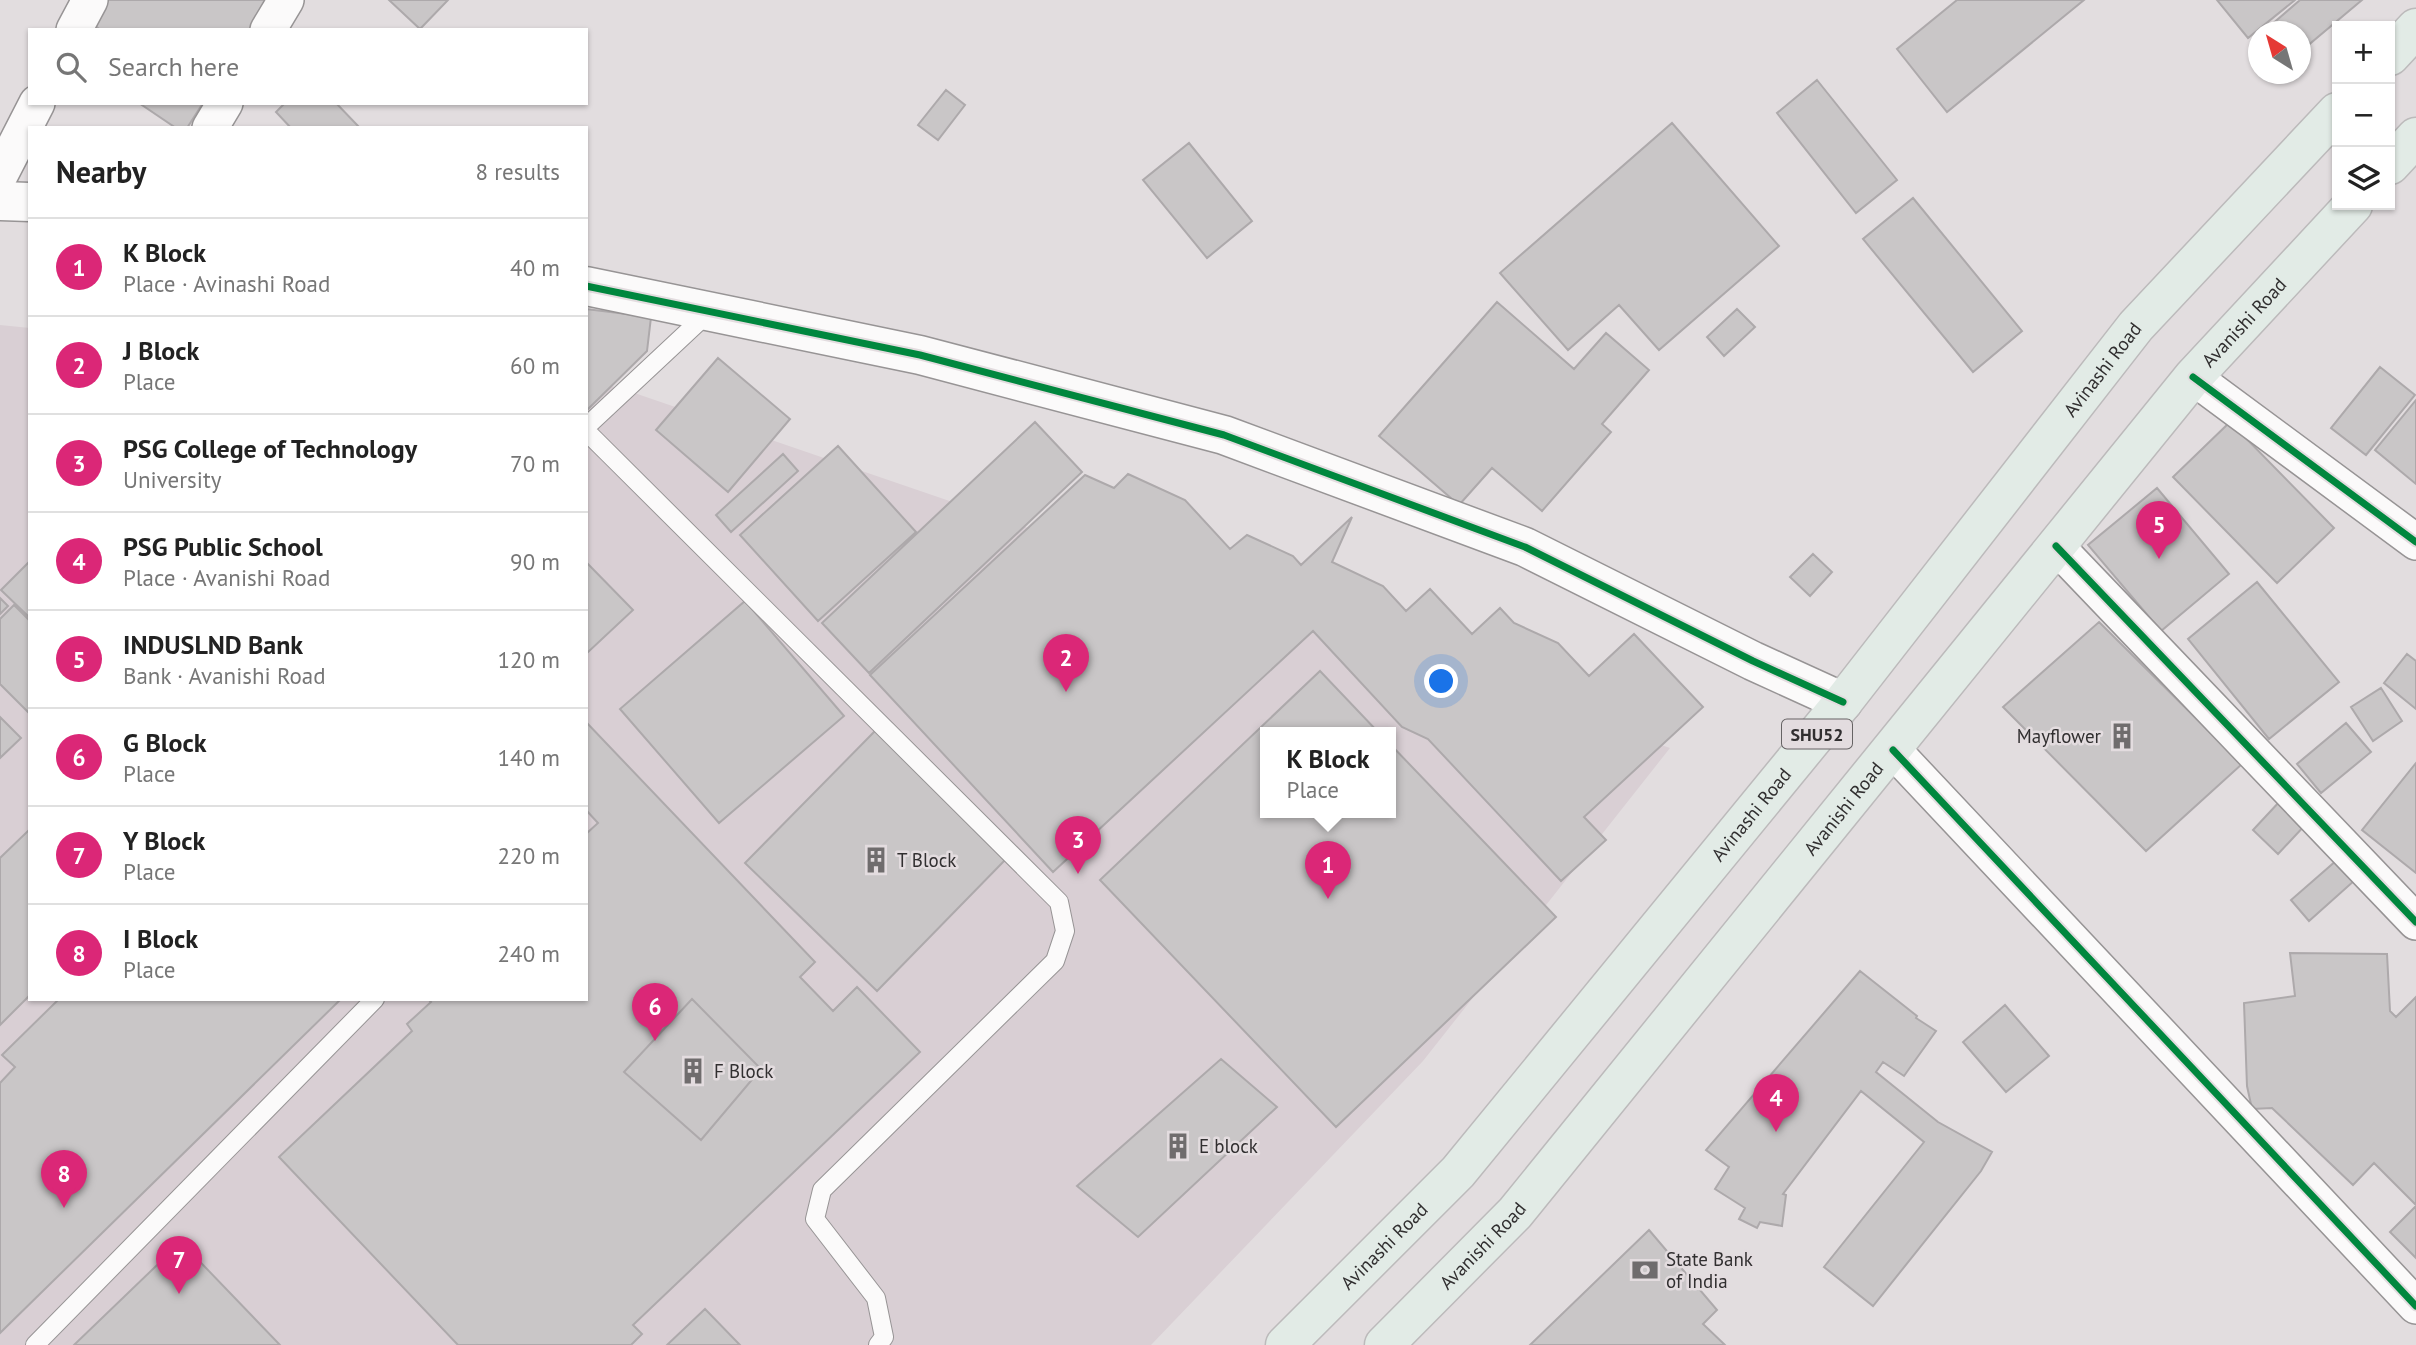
<!DOCTYPE html>
<html lang="en">
<head>
<meta charset="utf-8">
<style>
  :root { --surface:#fff; --page:#f6f6f6; --text:#222; --muted:#767676; --line:#e0e0e0; --accent:#db2777 }
  body { margin:0; font-family:"PT Sans",sans-serif; background:var(--page); color:var(--text) }
  .controls { position:absolute; right:21px; top:21px; display:grid; overflow:hidden; border-radius:0px; box-shadow:0 2px 5px #0004 }
  .controls button { width:63px; height:63px; display:grid; place-items:center; padding:0; border:0; border-bottom:2px solid var(--line); background:var(--surface); color:var(--text); font:35px sans-serif }
  .compass { position:absolute; left:2248px; top:21px; width:63px; height:63px; border-radius:50%; background:var(--surface); box-shadow:0 2px 5px #0004; rotate:323deg }
  .you { position:absolute; left:1442px; top:682px; width:24px; height:24px; margin:-18px; border:5px solid #fff; border-radius:50%; background:#1a73e8; box-shadow:0 0 0 10px #1a73e833 }
  .badge { display:grid; place-items:center; width:46px; height:46px; border-radius:50%; background:var(--accent); color:#fff; font-size:23px; font-weight:700 }
  .pin { position:absolute; translate:-50% -58px; filter:drop-shadow(0 2px 4px #0008) }
  .pin::after { content:''; position:absolute; top:37px; width:24px; height:21px; background:inherit; clip-path:polygon(0 0,100% 0,50% 100%) }
  .popup { position:absolute; left:1260px; top:727px; width:136px; height:91px; box-sizing:border-box; display:grid; place-content:center; border-radius:0px; background:var(--surface); filter:drop-shadow(0 2px 5px #0005); font-size:23px; white-space:nowrap; color:var(--muted) }
  .popup b { font-size:26px; color:var(--text) }
  .popup::after { content:''; position:absolute; left:50%; top:100%; margin-left:-14px; border:14px solid transparent; border-top-color:var(--surface) }
  .list { margin:0; padding:0; list-style:none }
  h2 { display:flex; justify-content:space-between; align-items:center; height:91px; margin:0; padding:0 28px; font-size:30px }
  h2 small { font-size:23px; font-weight:400; color:var(--muted) }
  .list li { display:grid; grid-template-columns:46px 1fr auto; gap:21px; align-items:center; box-sizing:border-box; height:98px; padding:0 28px; border-top:2px solid var(--line) }
  .list b { display:block; font-size:26px; white-space:nowrap }
  .list p { margin:0; font-size:23px; white-space:nowrap; color:var(--muted) }
  .list em { font-size:23px; font-style:normal; color:var(--muted) }
  .icon { flex:none; width:38px; height:38px; fill:none; stroke:currentColor; stroke-width:2; stroke-linecap:round; stroke-linejoin:round }
  .map { position:relative; flex:none; width:2416px; height:1345px; overflow:hidden }
  .search { position:absolute; background:var(--surface); box-shadow:0 2px 5px #0004; left:28px; top:28px; width:560px; height:77px; display:flex; align-items:center; gap:18px; box-sizing:border-box; padding:0 24px; border-radius:0px; color:var(--muted); font-size:26px }
  .panel { position:absolute; background:var(--surface); box-shadow:0 2px 5px #0004; left:28px; top:126px; width:560px; height:875px; border-radius:0px }
  .map>svg:first-child { display:block }
  .built { fill:#d9cfd4; fill-rule:evenodd }
  .building { fill:#c9c6c7; stroke:#ada9ab; stroke-width:2 }
  .lines { fill:none; stroke-linecap:round; stroke-linejoin:round }
  .service-casing { stroke:#979495; stroke-width:20 }
  .minor-casing { stroke:#979495; stroke-width:38 }
  .tertiary-casing { stroke:#979495; stroke-width:41 }
  .primary-casing { stroke:#bcbabb; stroke-width:41 }
  .service { stroke:#fbfafa; stroke-width:18 }
  .minor { stroke:#fbfafa; stroke-width:35 }
  .tertiary { stroke:#fbfafa; stroke-width:38 }
  .primary { stroke:#e2ebe6; stroke-width:38 }
  .cycleway-casing { stroke:#e3dcdf; stroke-width:11 }
  .cycleway { stroke:#00873e; stroke-width:7 }
  .labels { text-anchor:middle; dominant-baseline:central; stroke-width:5; stroke-linejoin:round; paint-order:stroke }
  .shield { fill:#e3dcdf; stroke:#666364; stroke-width:2 }
  .shield-label { font-size:18px; font-weight:bold; fill:#312f30 }
  .street-label { font-size:19px; fill:#312f30; stroke:#e3dcdf }
  .poi-label { font-size:19px; fill:#312f30; stroke:#e3dcdf; text-anchor:start }
</style>
</head>
<body>
<div class="map">
<svg width="2416" height="1345" viewBox="0 0 2416 1345">
  <rect width="100%" height="100%" fill="#e2dddf"/>
  <path class="built" d="M0,325L30,328V999H586V384L617,387L1670,748L1423,1061L1151,1345H0ZM1265,733H1391V813H1265Z"/>
  <path class="building" d="M108,0H270L252,30H101L92,24Z
    M389,0H448L420,29Z
    M1957,0H2084L1947,112L1897,49Z
    M2217,0H2295L2248,38Z
    M2300,0H2362L2300,52V32H2263Z
    M1817,80L1897,180L1856,213L1777,113Z
    M946,90L965,105L938,140L918,125Z
    M139,103H203L187,128H176Z
    M285,103H336L360,128H291L276,112Z
    M1672,123L1779,246L1659,350L1619,305L1568,350L1500,273Z
    M1189,143L1252,221L1207,258L1143,180Z
    M1913,198L2022,331L1973,372L1863,239Z
    M1497,302L1574,369L1606,333L1649,370L1602,424L1611,432L1542,511L1492,468L1459,505L1379,436Z
    M586,309L651,317L647,351L586,411Z
    M1737,309L1755,327L1724,356L1707,337Z
    M718,358L790,419L728,492L656,430Z
    M2380,367L2415,395L2366,455L2331,428Z
    M2416,400V484L2375,450Z
    M1035,422L1082,472L869,673L822,623Z
    M2230,422L2334,528L2277,583L2173,477Z
    M838,446L916,532L818,621L740,535Z
    M783,454L798,471L731,532L716,515Z
    M1128,474L1185,500L1230,549L1247,535L1293,556L1301,565L1352,517L1332,562L1383,586L1406,611L1430,589L1472,634L1500,608L1514,623L1558,643L1589,676L1634,634L1703,707L1584,817L1606,840L1561,881L1428,739L1402,727L1313,631L1053,872L870,675L1085,475L1114,488Z
    M2157,488L2229,574L2161,631L2088,545Z
    M1813,554L1832,572L1810,596L1790,577Z
    M30,561V618L1,590Z
    M586,562L633,610L586,654Z
    M2257,582L2339,682L2269,739L2188,639Z
    M0,598L8,606L0,614Z
    M745,601L844,716L719,823L620,709Z
    M14,605L30,621V714L0,684V619Z
    M2099,622L2242,764L2146,851L2003,707Z
    M2407,654L2416,661V709L2384,683Z
    M1320,671L1379,733H1265V813H1391V745L1556,917L1336,1127L1100,880Z
    M2381,688L2402,721L2373,741L2351,707Z
    M0,717L21,738L0,758Z
    M586,722L815,962L800,977L833,1011L857,987L920,1052L633,1325L642,1334L631,1345H458L279,1157L412,1031L407,1024L431,1002L428,999H586V834L598,823L586,810Z
    M2346,723L2371,752L2321,793L2297,764Z
    M876,730L1007,858L877,991L745,863Z
    M2416,763V873L2362,830Z
    M2281,800L2307,823L2278,854L2253,830Z
    M30,829V995L0,1025V858Z
    M2337,860L2355,880L2309,921L2291,900Z
    M2290,953L2387,954L2390,1011L2396,1017L2416,997V1205L2374,1163L2353,1185L2272,1108L2252,1109L2247,1086L2244,1003L2295,996Z
    M1860,971L1917,1016L1916,1018L1936,1031L1904,1076L1883,1062L1876,1072L1938,1122L1992,1152L1981,1171L1873,1306L1824,1267L1924,1142L1861,1091L1783,1194L1786,1195L1782,1226L1760,1222L1757,1228L1739,1219L1745,1208L1715,1189L1729,1167L1706,1150Z
    M59,999H341L0,1333V1083L15,1067L2,1055Z
    M692,999L761,1069L701,1140L624,1072Z
    M2005,1005L2049,1056L2006,1092L1963,1042Z
    M1221,1059L1277,1107L1138,1237L1077,1186Z
    M2416,1206V1258L2390,1232Z
    M1649,1230L1717,1310L1703,1324L1725,1345H1530Z
    M181,1242L280,1345H74Z
    M705,1309L740,1345H667Z"/>
  <g class="lines">
    <g class="service-casing">
      <path id="service" d="M586,427L709,312
        M586,431L1059,902L1065,931L1055,961L822,1190L815,1219L876,1298L884,1337L878,1345
        M35,1345L375,999"/>
    </g>
    <g class="minor-casing">
      <path id="minor" d="M74,30L90,0
        M268,30L286,0
        M210,128L225,103
        M0,175L37,103
        M2193,377L2416,542
        M2056,546L2416,922
        M1893,750L2416,1306"/>
    </g>
    <g class="tertiary-casing">
      <path id="tertiary" d="M0,201L30,202
        M586,286L920,355L1224,435L1525,547L1753,661L1843,702"/>
    </g>
    <g class="primary-casing">
      <g id="primary">
        <path d="M2390,56L2416,28"/>
        <path d="M2390,165L2416,137"/>
        <path id="s1" d="M1285,1345L1458,1172L1843,702L2136,326L2337,112"/>
        <path id="s2" d="M1384,1345L1515,1213L2193,377L2353,205"/>
      </g>
    </g>
    <use href="#service" class="service"/>
    <use href="#minor" class="minor"/>
    <use href="#tertiary" class="tertiary"/>
    <use href="#primary" class="primary"/>
    <g class="cycleway-casing">
      <path id="cycleway" d="M586,286L920,355L1224,435L1525,547L1753,661L1843,702
        M2193,377L2416,542
        M2056,546L2416,922
        M1893,750L2416,1306"/>
    </g>
    <use href="#cycleway" class="cycleway"/>
  </g>
  <defs>
    <g id="building-bare" transform="scale(2.1)"><path d="M-4-6H4V6H1V3H-1V6H-4ZM-2.5-4.3h1.7v1.8h-1.7ZM.8-4.3h1.7v1.8H.8ZM-2.5-1h1.7V.8h-1.7ZM.8-1h1.7V.8H.8Z" fill="#6f6c6d" stroke="#e3dcdf" stroke-width="2.5" paint-order="stroke"/></g>
    <g id="bank-bare" transform="scale(2.1)"><path d="M-6-4H6V4H-6ZM0-2.3a2.3 2.3 0 1 0 0 4.6a2.3 2.3 0 1 0 0-4.6Z" fill="#6f6c6d" stroke="#e3dcdf" stroke-width="2.5" paint-order="stroke"/></g>
  </defs>
  <g fill-rule="evenodd">
    <use href="#building-bare" x="2122" y="736"/>
    <use href="#building-bare" x="876" y="860"/>
    <use href="#building-bare" x="693" y="1071"/>
    <use href="#building-bare" x="1178" y="1146"/>
    <use href="#bank-bare" x="1645" y="1270"/>
  </g>
  <g class="labels">
    <rect class="shield" x="1782" y="719.5" width="70" height="29" rx="5"/>
    <g class="shield-label">
      <text x="1817" y="734">SHU52</text>
    </g>
    <g class="street-label">
      <text stroke="none"><textPath href="#s2" startOffset="1337">Avanishi Road</textPath></text>
      <text stroke="none"><textPath href="#s1" startOffset="1274">Avinashi Road</textPath></text>
      <text stroke="none"><textPath href="#s2" startOffset="707">Avanishi Road</textPath></text>
      <text stroke="none"><textPath href="#s1" startOffset="707">Avinashi Road</textPath></text>
      <text stroke="none"><textPath href="#s2" startOffset="140">Avanishi Road</textPath></text>
      <text stroke="none"><textPath href="#s1" startOffset="140">Avinashi Road</textPath></text>
    </g>
    <g class="poi-label">
      <text x="2101" y="736" text-anchor="end">Mayflower</text>
      <text x="897" y="860">T Block</text>
      <text x="714" y="1071">F Block</text>
      <text x="1199" y="1146">E block</text>
      <text x="1666" y="1259">State Bank<tspan x="1666" dy="22">of India</tspan></text>
    </g>
  </g>
</svg>
<div class="controls">
<button>+</button>
<button>−</button>
<button><svg class="icon" aria-label="layers" viewBox="0 0 24 24"><path d="M12 4l9 5-9 5-9-5zM3 14l9 5 9-5"/></svg></button>
</div>
<svg class="compass" viewBox="-18 -18 36 36"><path d="M0-13l5 13h-10z" fill="#e53935"/><path d="M0 13l5-13h-10z" fill="#767676"/></svg>
<div class="you"></div>
<div class="pin badge" style="left:1328px;top:899px">1</div>
<div class="popup"><b>K Block</b>Place</div>
<div class="pin badge" style="left:1066px;top:692px">2</div>
<div class="pin badge" style="left:1078px;top:874px">3</div>
<div class="pin badge" style="left:1776px;top:1132px">4</div>
<div class="pin badge" style="left:2159px;top:559px">5</div>
<div class="pin badge" style="left:655px;top:1041px">6</div>
<div class="pin badge" style="left:179px;top:1294px">7</div>
<div class="pin badge" style="left:64px;top:1208px">8</div>
<div class="search"><svg class="icon" aria-label="search" viewBox="0 0 24 24"><circle cx="10" cy="10" r="6"/><path d="M15 15l6 6"/></svg>Search here</div>
<section class="panel">
<h2>Nearby<small>8 results</small></h2>
<ul class="list">
<li><span class="badge">1</span><div><b>K Block</b><p>Place · Avinashi Road</p></div><em>40 m</em></li>
<li><span class="badge">2</span><div><b>J Block</b><p>Place</p></div><em>60 m</em></li>
<li><span class="badge">3</span><div><b>PSG College of Technology</b><p>University</p></div><em>70 m</em></li>
<li><span class="badge">4</span><div><b>PSG Public School</b><p>Place · Avanishi Road</p></div><em>90 m</em></li>
<li><span class="badge">5</span><div><b>INDUSLND Bank</b><p>Bank · Avanishi Road</p></div><em>120 m</em></li>
<li><span class="badge">6</span><div><b>G Block</b><p>Place</p></div><em>140 m</em></li>
<li><span class="badge">7</span><div><b>Y Block</b><p>Place</p></div><em>220 m</em></li>
<li><span class="badge">8</span><div><b>I Block</b><p>Place</p></div><em>240 m</em></li>
</ul>
</section>
</div>
</body>
</html>
